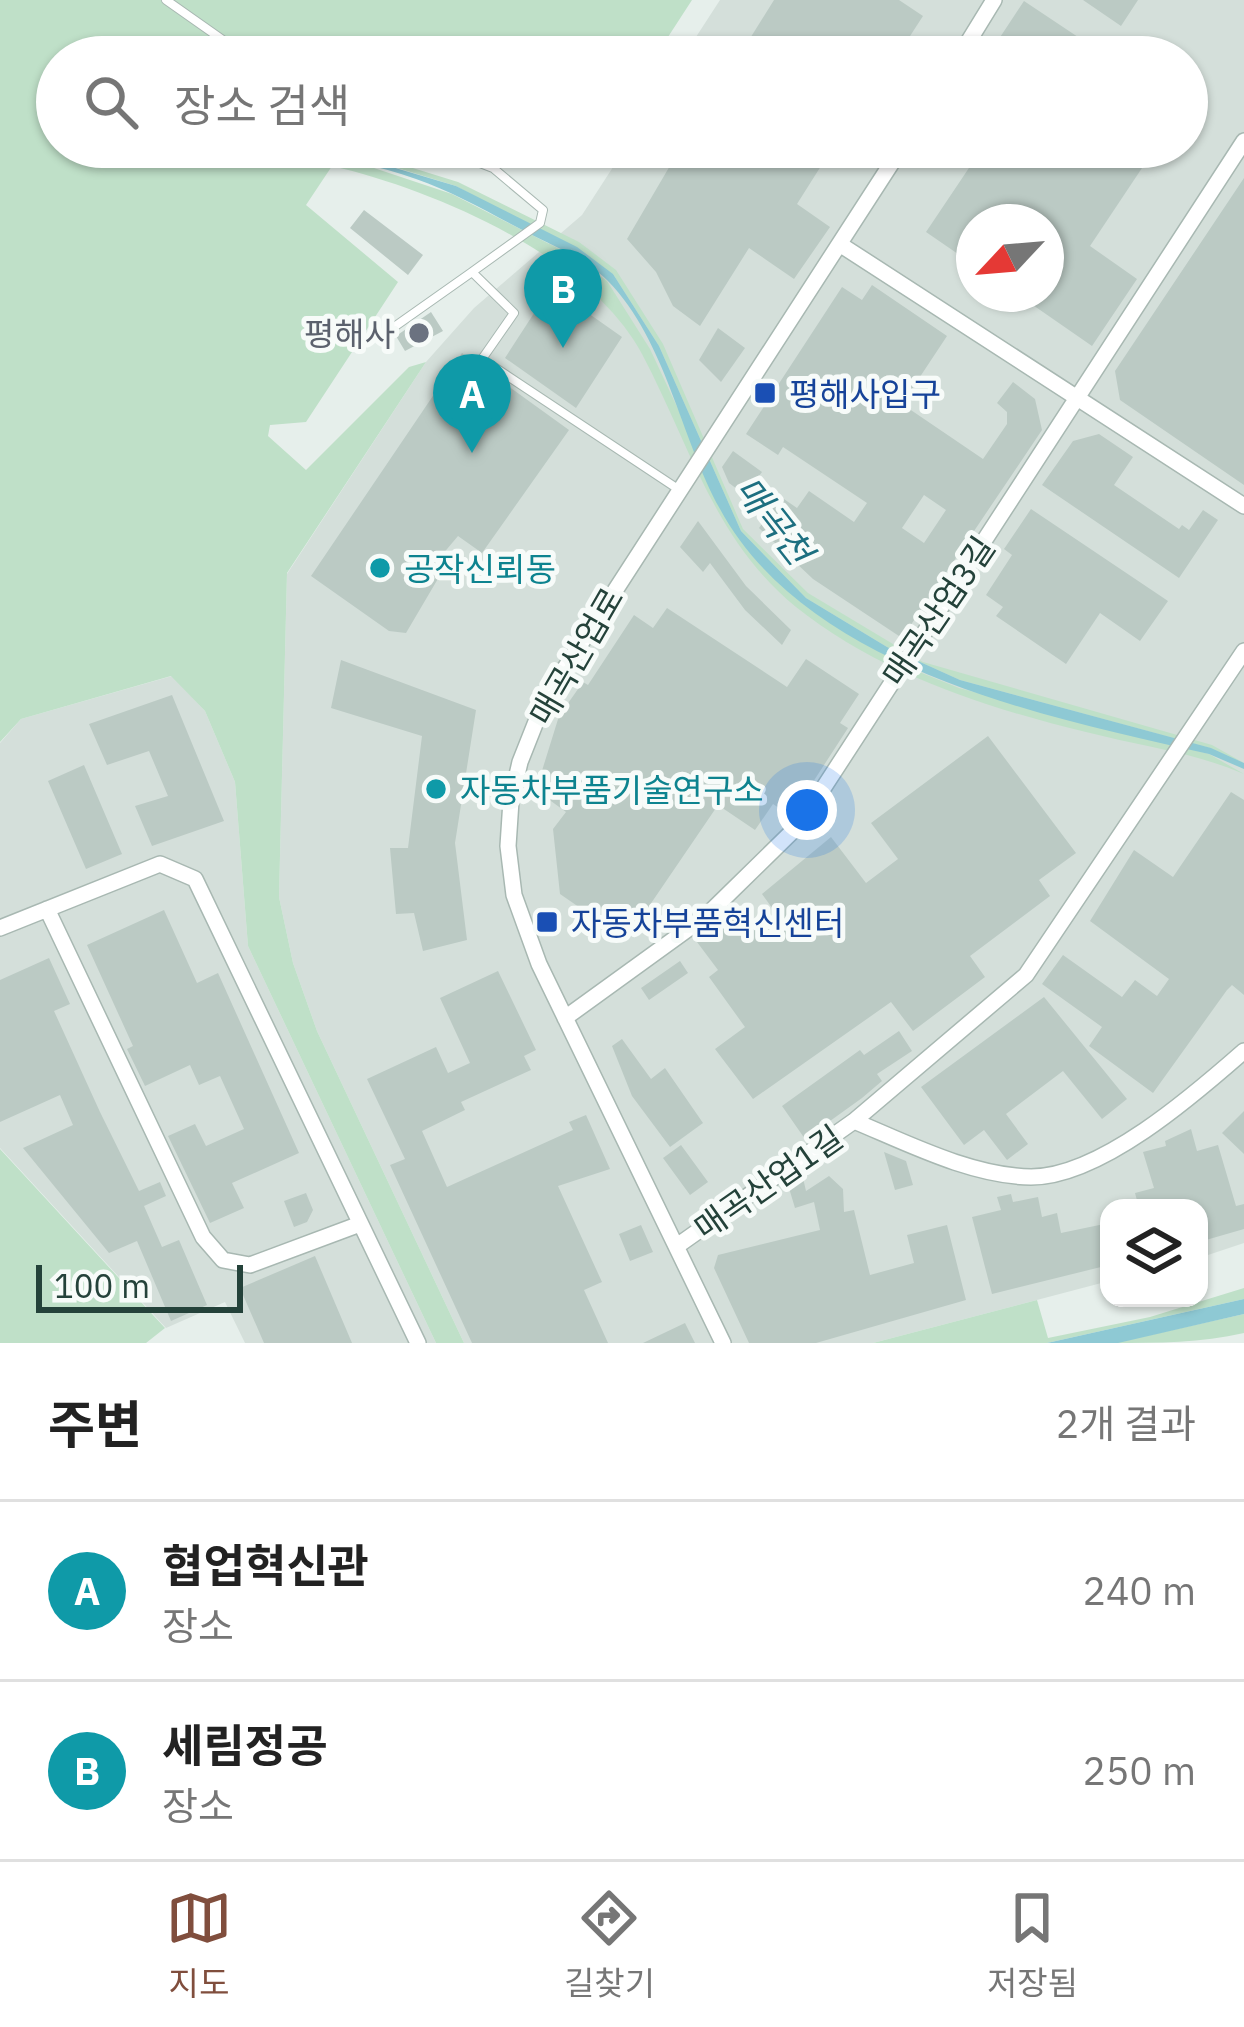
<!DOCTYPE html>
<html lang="ko">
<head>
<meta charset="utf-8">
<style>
  :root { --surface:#fff; --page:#f2f2f2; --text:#222; --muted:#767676; --line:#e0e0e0; --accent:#804e3d }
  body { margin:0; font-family:"IBM Plex Sans","Noto Sans KR",sans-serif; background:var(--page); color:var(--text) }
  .controls { position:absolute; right:36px; bottom:36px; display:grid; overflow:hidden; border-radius:24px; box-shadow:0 3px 9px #0004 }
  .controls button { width:108px; height:108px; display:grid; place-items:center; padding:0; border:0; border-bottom:3px solid var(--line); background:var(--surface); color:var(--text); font:60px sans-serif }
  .compass { position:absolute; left:956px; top:204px; width:108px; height:108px; border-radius:50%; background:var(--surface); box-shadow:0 3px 9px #0004; rotate:244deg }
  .scale { position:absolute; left:36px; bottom:30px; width:207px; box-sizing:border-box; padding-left:12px; border:6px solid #24423a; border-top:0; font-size:33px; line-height:42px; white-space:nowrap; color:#24423a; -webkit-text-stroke:9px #f7fbf9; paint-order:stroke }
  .you { position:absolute; left:807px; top:810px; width:42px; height:42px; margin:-30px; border:9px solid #fff; border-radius:50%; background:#1a73e8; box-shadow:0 0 0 18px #1a73e833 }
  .badge { display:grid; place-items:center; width:78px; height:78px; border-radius:50%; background:var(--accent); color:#fff; font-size:39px; font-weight:700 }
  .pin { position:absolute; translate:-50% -99px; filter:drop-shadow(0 3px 6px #0008) }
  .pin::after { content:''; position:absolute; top:63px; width:42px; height:36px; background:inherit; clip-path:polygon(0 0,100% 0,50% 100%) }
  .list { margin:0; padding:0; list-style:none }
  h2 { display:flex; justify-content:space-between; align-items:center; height:156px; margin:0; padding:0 48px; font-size:51px }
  h2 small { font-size:39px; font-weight:400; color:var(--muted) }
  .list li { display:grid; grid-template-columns:78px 1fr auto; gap:36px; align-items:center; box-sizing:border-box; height:180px; padding:0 48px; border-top:3px solid var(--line) }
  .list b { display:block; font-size:45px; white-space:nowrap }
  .list p { margin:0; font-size:39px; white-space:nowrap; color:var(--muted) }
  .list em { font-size:39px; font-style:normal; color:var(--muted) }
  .icon { flex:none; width:66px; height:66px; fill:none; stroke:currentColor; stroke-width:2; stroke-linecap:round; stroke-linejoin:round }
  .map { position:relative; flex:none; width:1244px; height:1343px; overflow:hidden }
  .search { position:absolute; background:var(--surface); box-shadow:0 3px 9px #0004; left:36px; right:36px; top:36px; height:132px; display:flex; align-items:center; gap:30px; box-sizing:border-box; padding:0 42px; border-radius:66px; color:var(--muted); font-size:45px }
  .sheet { height:516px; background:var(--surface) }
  nav { display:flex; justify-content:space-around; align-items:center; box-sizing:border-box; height:168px; border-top:3px solid var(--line); background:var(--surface); font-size:33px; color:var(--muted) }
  nav a { display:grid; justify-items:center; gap:6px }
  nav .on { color:var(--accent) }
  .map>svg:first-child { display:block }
  .built { fill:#d4dfda; fill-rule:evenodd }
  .green { fill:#bfe0c8 }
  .water { fill:#8ec9d4 }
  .building { fill:#bbcac4; fill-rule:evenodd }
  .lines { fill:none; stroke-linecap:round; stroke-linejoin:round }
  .service-casing { stroke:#a8b8b2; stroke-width:10 }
  .minor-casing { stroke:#a8b8b2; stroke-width:18 }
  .service { stroke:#fff; stroke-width:8 }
  .minor { stroke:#fff; stroke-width:15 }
  .worship-dot { fill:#6b7280; stroke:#f7fbf9; stroke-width:4.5 }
  .transit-dot { fill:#1a4fb4; stroke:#f7fbf9; stroke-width:4.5 }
  .culture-dot { fill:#0f9aa8; stroke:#f7fbf9; stroke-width:4.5 }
  .labels { text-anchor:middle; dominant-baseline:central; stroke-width:10; stroke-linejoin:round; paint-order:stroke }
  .worship-label { font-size:33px; fill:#5b616d; stroke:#f7fbf9; text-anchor:end }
  .transit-label { font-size:33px; fill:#164399; stroke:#f7fbf9; text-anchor:start }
  .culture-label { font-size:33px; fill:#0d838f; stroke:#f7fbf9; text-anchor:start }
  .street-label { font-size:33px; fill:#24423a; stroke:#f7fbf9 }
  .water-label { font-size:36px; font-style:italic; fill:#1c6f80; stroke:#f7fbf9 }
</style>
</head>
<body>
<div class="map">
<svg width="1244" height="1343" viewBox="0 0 1244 1343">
  <rect width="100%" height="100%" fill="#e6efeb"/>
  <path class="built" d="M720,0H1244V1243L1199,1258V1208H1109V1281L873,1343H464L317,1031L293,963L279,897L287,574L426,362L474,308L582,215L626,147H1187V57H683ZM974,222H1046V294H974Z
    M172,676L205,711L235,782L248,946L436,1343H245L225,1302L166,1328L0,1148V743L21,719Z"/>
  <path class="green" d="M0,0H692L655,57H57V147H345L458,182L579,242L616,270L663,344L743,529L808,593L923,662L1212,745L1244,763L1210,748L960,680L887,647L806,598L741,531L659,346L613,274L456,186L342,151L338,156L452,194L573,256L607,281L650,349L737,535L802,603L917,671L959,688L1209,754L1244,774C1193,752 1140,746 1086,732C987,708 878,673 796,607C714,540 690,445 642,354C590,256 435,190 332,166L306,205L398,282L306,422L270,425L268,436L306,470L409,367L426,362L287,573L279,897L293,963L317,1031L464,1343H436L248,946L235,782L205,711L171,676L21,719L0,742Z
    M0,1149L165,1328L146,1343H0Z
    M1244,1288V1299L1047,1343H873L1037,1300L1048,1338L1150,1317Z
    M1244,1314V1333C1201,1343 1158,1343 1114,1343Z"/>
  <path class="water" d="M302,147H325L456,186L577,247L613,274L659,346L741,531L806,598L887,647L960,680L1211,748L1244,763V769L1209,754C1045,717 807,669 720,509C680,437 667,342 608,281C587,260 556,247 530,234C493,215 456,193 416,179C379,165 339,160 302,147Z
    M1244,1299V1314L1118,1343H1047Z"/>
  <path class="building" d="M774,0H899L923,16L901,50L886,40L875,57H775L749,40Z
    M1083,0H1138L1121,26Z
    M1024,1L1108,57H987Z
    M681,147H833L797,204L830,227L794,279L749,248L700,326L673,306L656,272L627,239Z
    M963,147H1156L1090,246L1137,279L1092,346L1017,294H1046V222H974V265L926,232L977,156Z
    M1244,178V485L1120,400L1115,371Z
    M364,210L423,255L408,275L350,228Z
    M872,285L947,336L902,404L983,459L1007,424V412L997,403L1013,382L1035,399L1042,430L902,638L813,579L759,528L781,497L797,508L809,491L854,522L867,503L783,447L778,455L746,434L842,287L862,300ZM924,495L946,510L924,543L902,528Z
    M551,287L622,337L576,408L505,358Z
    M431,312L443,331L405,351L396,336Z
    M718,328L745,348L721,382L699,360Z
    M462,353L569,430L482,553L458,536L442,555L449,560L406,633L389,631L311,576Z
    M1099,434L1133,457L1114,485L1179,529L1182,525L1189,530L1203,510L1218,520L1179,578L1042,485L1073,441Z
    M733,451L762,472L745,495L729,483L722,467Z
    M1031,509L1168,601L1140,641L1100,613L1066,664L996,616L1003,607L986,595L1012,555L1004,549Z
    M698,521L746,586L791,630L782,645L745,610L710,563L703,572L680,547Z
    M667,608L787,687L806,659L859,694L840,723L848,728L791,816L773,804L755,830L718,805L641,918L619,904L605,925L560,894L553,829L566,812L536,790L559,716L583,682L588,685L634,615L653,628Z
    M341,660L476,710L455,843L467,940L423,951L414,913L396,914L390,848H408L422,736L331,708Z
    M172,695L224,821L152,846L135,806L168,796L149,751L107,765L89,724Z
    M988,736L1076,853L1039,880L1050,896L970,956L985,977L913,1031L891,1002L753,1099L715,1049L745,1027L709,977L718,970L697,942L745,907L766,935L783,923L762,894L831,837L866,883L898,859L871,823Z
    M84,765L122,854L86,869L48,781Z
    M1231,792L1244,800V995L1232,985L1227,990L1153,1093L1089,1046L1102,1027L1042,984L1063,955L1122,997L1135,980L1157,996L1169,979L1090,921L1134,850L1173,877Z
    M164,910L197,983L218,973L299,1153L232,1183L244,1208L210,1223L168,1136L195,1124L206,1146L244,1129L220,1076L199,1085L190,1065L145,1086L127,1049L133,1046L87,945Z
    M49,958L70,1004L54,1011L100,1112L139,1191L160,1182L166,1196L144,1206L162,1247L179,1240L207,1305L171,1321L137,1241L109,1253L23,1148L73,1125L60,1095L0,1122V980Z
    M680,961L688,973L649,1000L641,988Z
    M498,971L536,1050L524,1056L531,1070L461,1102L465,1110L422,1131L447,1187L573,1130L569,1122L586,1115L610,1169L558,1186L602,1282L584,1290L608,1343H472L390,1165L405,1159L367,1079L436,1047L448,1073L470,1063L440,998Z
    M1044,997L1127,1099L1102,1119L1063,1071L1006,1114L1028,1144L1007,1160L984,1130L964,1145L921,1087Z
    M899,1031L912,1051L877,1074L882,1081L862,1098L805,1139L782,1106L860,1050L864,1055Z
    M622,1039L651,1079L665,1068L703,1123L670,1147L632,1096L612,1046Z
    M1244,1111V1154L1222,1133Z
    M1191,1129L1197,1151L1218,1145L1236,1206L1244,1204V1229L1199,1242V1208H1139L1135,1193L1154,1188L1143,1152L1166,1146L1165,1141Z
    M681,1145L708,1182L690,1195L663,1158Z
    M884,1152L906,1161L913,1185L895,1190Z
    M829,1176L843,1189L844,1212L854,1210L870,1275L914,1263L907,1235L947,1225L966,1300L816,1343H749L714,1268L718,1255L820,1230L814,1202L795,1208L789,1188L803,1178L806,1191Z
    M306,1193L313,1210L307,1222L294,1227L284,1201Z
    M1011,1194L1013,1202L1038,1197L1042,1217L1057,1213L1061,1233L1109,1223V1265L992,1294L972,1217L1001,1210L997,1197Z
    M641,1225L653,1252L630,1261L619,1234Z
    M315,1256L352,1343H264L240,1288Z
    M685,1323L695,1343H643Z"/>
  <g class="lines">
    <g class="service-casing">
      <path id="service" d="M166,0L247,57
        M439,147L493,168L543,210L540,223L472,272
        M387,332L472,272L514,313L482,359L678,489"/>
    </g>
    <g class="minor-casing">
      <path id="minor" d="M959,57L994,0
        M841,245L1244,506
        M47,909L203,1237L223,1260L250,1265L360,1224
        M0,928L160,864L195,879L418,1343
        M565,1018L706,916L800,824L1244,141
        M854,1121L1026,975L1244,651
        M677,1246L854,1121C907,1143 971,1176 1031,1177C1100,1177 1194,1095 1244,1051
        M723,1343L539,964L514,895L508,846L511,801L520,762L545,699L902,147"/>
    </g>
    <use href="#service" class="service"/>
    <use href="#minor" class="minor"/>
  </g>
  <circle class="worship-dot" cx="419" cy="333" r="12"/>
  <g class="transit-dot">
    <rect x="753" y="381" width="24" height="24" rx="6"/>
    <rect x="535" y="910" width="24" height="24" rx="6"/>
  </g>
  <g class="culture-dot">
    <circle cx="380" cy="568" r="12"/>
    <circle cx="436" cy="789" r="12"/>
  </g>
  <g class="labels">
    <g class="worship-label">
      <text x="395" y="333">평해사</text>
    </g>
    <g class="transit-label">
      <text x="789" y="393">평해사입구</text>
      <text x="571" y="922">자동차부품혁신센터</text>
    </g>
    <g class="culture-label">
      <text x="404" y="568">공작신뢰동</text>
      <text x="460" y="789">자동차부품기술연구소</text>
    </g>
    <g class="street-label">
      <text transform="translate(938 611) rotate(-56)">매곡산업3길</text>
      <text transform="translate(576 656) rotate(-60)">매곡산업로</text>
      <text transform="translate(768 1182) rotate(-35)">매곡산업1길</text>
    </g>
    <g class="water-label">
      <text transform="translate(774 520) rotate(52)">매곡천</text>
    </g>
  </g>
</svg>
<div class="controls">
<button><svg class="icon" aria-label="layers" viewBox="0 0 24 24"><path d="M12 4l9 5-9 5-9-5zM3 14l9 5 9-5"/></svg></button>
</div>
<svg class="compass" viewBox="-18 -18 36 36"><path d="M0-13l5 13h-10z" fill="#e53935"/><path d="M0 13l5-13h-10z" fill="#767676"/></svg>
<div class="scale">100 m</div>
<div class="you"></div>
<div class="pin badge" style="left:472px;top:453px;background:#0f9aa8">A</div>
<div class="pin badge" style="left:563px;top:348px;background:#0f9aa8">B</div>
<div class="search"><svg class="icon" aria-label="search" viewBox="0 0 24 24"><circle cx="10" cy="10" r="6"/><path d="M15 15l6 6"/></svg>장소 검색</div>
</div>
<section class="sheet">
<h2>주변<small>2개 결과</small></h2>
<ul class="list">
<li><span class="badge" style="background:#0f9aa8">A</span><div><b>협업혁신관</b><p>장소</p></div><em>240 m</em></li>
<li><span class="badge" style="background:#0f9aa8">B</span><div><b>세림정공</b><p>장소</p></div><em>250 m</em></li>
</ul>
</section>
<nav>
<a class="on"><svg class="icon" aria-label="map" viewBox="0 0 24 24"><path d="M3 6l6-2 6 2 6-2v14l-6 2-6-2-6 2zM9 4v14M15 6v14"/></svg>지도</a>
<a><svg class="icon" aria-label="directions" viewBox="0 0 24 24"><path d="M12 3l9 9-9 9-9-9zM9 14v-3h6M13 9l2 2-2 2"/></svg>길찾기</a>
<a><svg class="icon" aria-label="saved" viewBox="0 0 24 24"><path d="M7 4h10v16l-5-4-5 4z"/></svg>저장됨</a>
</nav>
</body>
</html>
